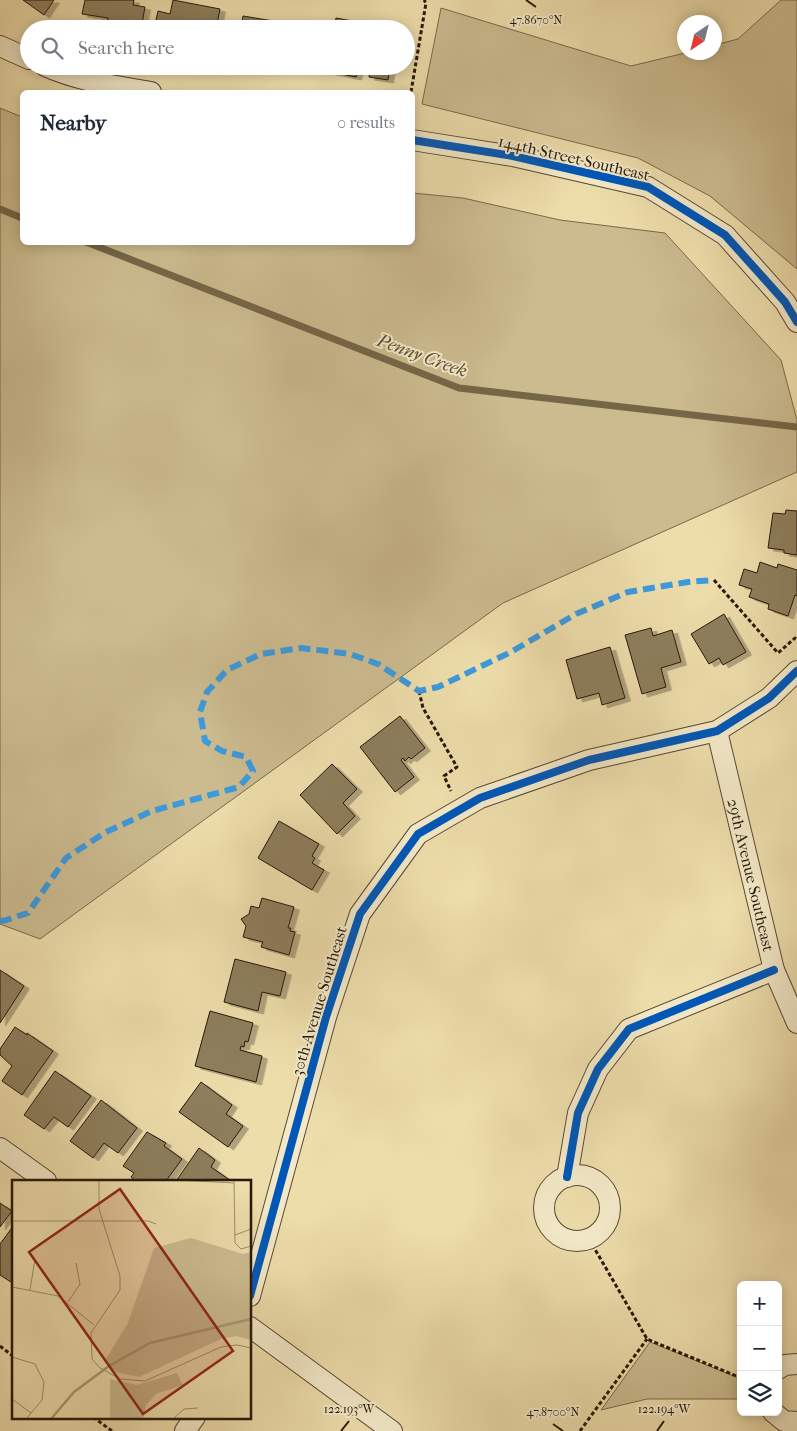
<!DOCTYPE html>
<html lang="en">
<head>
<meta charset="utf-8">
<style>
  :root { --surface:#fff; --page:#f2f2f3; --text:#1f2937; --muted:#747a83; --line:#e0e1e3 }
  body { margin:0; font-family:"IM FELL French Canon",serif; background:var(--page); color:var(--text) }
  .controls { position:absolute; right:15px; bottom:15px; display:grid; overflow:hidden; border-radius:8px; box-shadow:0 2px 12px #0003 }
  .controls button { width:45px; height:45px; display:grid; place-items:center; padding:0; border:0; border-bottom:1px solid var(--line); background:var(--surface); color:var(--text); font:25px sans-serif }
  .compass { position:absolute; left:677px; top:15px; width:45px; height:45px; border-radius:50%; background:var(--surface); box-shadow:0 2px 12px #0003; rotate:215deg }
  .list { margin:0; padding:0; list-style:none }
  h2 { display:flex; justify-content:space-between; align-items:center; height:65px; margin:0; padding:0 20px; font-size:21px }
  h2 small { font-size:16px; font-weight:400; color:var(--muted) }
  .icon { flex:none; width:28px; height:28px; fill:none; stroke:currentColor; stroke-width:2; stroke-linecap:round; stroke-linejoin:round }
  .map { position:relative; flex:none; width:797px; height:1431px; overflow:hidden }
  .search { position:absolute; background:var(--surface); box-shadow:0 2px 12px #0003; left:20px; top:20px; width:395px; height:55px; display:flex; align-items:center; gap:12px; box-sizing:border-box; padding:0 18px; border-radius:28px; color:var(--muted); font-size:19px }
  .panel { position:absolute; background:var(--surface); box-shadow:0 2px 12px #0003; left:20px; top:90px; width:395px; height:155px; border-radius:8px }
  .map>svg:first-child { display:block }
  .green { fill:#cbbb8f; stroke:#78694b }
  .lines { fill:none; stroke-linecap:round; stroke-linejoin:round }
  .stream { stroke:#756648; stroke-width:7 }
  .building { fill:#8d7e5c; stroke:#261707; filter:url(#shadow) }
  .street-casing { stroke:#584830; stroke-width:22 }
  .path { stroke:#261707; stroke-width:3; stroke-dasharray:4 2.5; stroke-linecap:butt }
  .street { stroke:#f3e9c8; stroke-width:20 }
  .quiet { stroke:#3c9add; stroke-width:6; stroke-dasharray:12 6; stroke-linecap:butt }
  .cycleway-casing { stroke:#f3e9c8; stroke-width:11 }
  .cycleway { stroke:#0057b8; stroke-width:8 }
  .ticks { fill:none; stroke:#261707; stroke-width:2 }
  .labels { text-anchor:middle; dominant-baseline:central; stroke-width:4; stroke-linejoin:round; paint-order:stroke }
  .street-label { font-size:16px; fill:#261707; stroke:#f3e9c8 }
  .water-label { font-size:18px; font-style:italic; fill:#5a4b32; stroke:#f3e9c8 }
  .inset-river { fill:none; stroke:#a99a73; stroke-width:2.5 }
  .inset-road { fill:none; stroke:#9d8e69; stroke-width:1 }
  .view { fill:#8f2418; fill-opacity:0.15; stroke:#8f2418; stroke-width:2.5 }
  .inset-edge { fill:none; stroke:#261707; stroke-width:2.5 }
  .ticks-label { font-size:12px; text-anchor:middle; fill:#261707; stroke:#f3e9c8; stroke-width:4; stroke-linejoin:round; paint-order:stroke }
</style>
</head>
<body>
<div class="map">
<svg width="797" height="1431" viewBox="0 0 797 1431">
  <defs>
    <filter id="shadow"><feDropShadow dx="5.5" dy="3" stdDeviation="0" flood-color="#0004"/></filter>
  </defs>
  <rect width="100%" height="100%" fill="#edddab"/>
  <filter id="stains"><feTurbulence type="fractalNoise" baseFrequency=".004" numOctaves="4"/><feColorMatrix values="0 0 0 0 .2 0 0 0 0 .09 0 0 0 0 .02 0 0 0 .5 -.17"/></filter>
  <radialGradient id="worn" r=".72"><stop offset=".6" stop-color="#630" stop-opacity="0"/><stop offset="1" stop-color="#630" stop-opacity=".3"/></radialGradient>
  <path class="green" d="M781,0H797V269L710,196L638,158L422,104L441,8L631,66L685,53L714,52L715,45L738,39Z
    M0,108L22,117V242H412L413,193L463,198L560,220L665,233L781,360L797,420V472L503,603L40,939L0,924Z
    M650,1342L741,1379V1399H647L601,1410Z"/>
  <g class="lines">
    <path class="stream" d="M0,209L22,218
      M86,242L459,388L797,427"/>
  </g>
  <path class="building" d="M23,0H54L44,15Z
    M85,0H134L133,5L145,7L141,29H119L106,26L108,18L82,14Z
    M173,0L220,9L216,29H154L158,11L170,14Z
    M243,16L291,24V29H241Z
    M336,18L395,29H334Z
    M326,66H359L356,77L326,71Z
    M365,66H390L388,80L369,77L370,72L364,70Z
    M786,510L797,511V555L784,553V550L768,548L773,513L785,514Z
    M760,562L777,568L778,564L797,570V596L795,595L788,616L768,609L769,604L749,597L752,589L739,585L744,569L757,573Z
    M724,614L746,652L723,665L719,658L709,664L691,634Z
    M651,628L653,636L672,630L681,662L661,668L666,687L642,694L625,635Z
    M610,647L625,698L602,705L599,693L577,699L566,660Z
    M400,716L425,748L411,759L409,757L405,761L403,758L401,760L414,777L395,792L360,747Z
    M332,764L357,789L343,803L355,816L337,834L300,795Z
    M279,821L319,844L312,856L315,858L312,863L324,870L312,890L258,858Z
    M262,898L294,907L288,928H291L290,931L295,932L289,955L261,947L263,942L243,937L246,926L241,919L249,914L251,906L259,908Z
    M235,959L286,972L280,996L262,992L258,1011L224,1002Z
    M0,970L24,986L0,1023Z
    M210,1011L253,1023L248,1042L245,1041L244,1047L241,1046L240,1050L262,1056L256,1082L195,1066Z
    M15,1027L27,1035V1033L53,1051L22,1095L2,1081L12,1066L0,1055V1049Z
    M55,1071L91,1096L68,1127L54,1117L44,1129L24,1115Z
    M201,1082L232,1105L226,1114L243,1126L228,1147L179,1112Z
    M101,1100L137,1128L118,1153L104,1143L93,1158L70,1141Z
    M147,1132L166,1143L164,1146L182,1159L166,1181H136L131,1177L134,1173L123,1166Z
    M199,1148L215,1160L211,1167L231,1181H176Z
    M0,1203L12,1211L0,1227Z
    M14,1225V1284L0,1275V1244Z"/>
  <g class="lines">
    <g class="street-casing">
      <g id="street">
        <path d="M0,46L29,59"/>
        <path d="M45,66C78,81 116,86 151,92"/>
        <path d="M412,140L513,156L648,187L725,235L785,302L797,322"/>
        <path id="s1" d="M717,731L774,970L797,1023"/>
        <path d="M0,1148L46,1181"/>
        <circle cx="577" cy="1208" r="33"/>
        <path d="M567,1177L578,1113L598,1069L629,1029L774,970"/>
        <path d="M250,1296L326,1017L360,914L418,834L480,798L589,760L717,731L769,698L797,671"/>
        <path d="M250,1327L392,1431"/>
        <path d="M778,1369L785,1365L797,1364"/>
        <path d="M773,1412L784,1421L797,1422"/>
        <path d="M185,1431L195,1417"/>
      </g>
    </g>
    <path class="path" d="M411,92L426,3L424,0
      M714,580L778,653L795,638L797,639
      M419,691L423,708L457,767L444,776L451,791
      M589,1239L647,1339L741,1378
      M0,1346L14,1357
      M93,1417L112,1431
      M580,1431L647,1339"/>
    <use href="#street" class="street"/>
    <path class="quiet" d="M0,920L3,921L28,913L66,858L106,832L152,811L239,787L253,771L246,757L222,751L205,741L200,712L207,692L227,670L261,654L301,648L350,654L378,664L419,691L438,687L511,652L576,614L628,592L688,582L714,580"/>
    <g class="cycleway-casing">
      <path id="cycleway" d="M412,140L513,156L648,187L725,235L785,302L797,322
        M567,1177L578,1113L598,1069L629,1029L774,970
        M250,1296L326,1017L360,914L418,834L480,798L589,760L717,731L769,698L797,671"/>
    </g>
    <use href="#cycleway" class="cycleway"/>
  </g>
  <path class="ticks" d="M526,0L536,7M553,1424L563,1431M341,1431L349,1421M657,1431L664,1421"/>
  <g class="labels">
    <g class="street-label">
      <text transform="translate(574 158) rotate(13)">144th Street Southeast</text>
      <text stroke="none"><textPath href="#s1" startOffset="148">29th Avenue Southeast</textPath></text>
      <text transform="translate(319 1001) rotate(-73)">30th Avenue Southeast</text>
    </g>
    <g class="water-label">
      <text transform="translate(422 356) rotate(20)">Penny Creek</text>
    </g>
  </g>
  <g transform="translate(12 1180)">
    <rect width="239" height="239" fill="#edddab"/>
    <path d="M179,58L231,74L239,72V160L224,156L209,159L127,197L104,192L92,182L116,143L142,68ZM165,193L171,205L144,214L134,225L131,239H98V199L125,205Z" fill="#cbbb8f"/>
    <path class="inset-river" d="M39,239L62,212L97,186L138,163L239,139"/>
    <path class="inset-road" d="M87,0V29L108,96V110L79,153L80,179L88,188L108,199L133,201L209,167L225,165L239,168M164,0L222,3M222,0L223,63L229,69L239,66M0,41H136L144,44M223,55L239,49M0,107L46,116L82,145M18,110L23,79M56,122L68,104L64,83M0,177L23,184L32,202L30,220L14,239M0,219L19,233M161,239L172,229L186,228"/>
    <path class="view" d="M108,9L221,171L131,234L17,72Z"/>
    <rect width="239" height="239" class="inset-edge"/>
  </g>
  <g class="ticks-label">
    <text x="536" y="24">47.8670°N</text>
    <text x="349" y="1413">122.193°W</text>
    <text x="664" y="1413">122.194°W</text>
    <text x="553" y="1416">47.8700°N</text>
  </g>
  <rect width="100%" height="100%" filter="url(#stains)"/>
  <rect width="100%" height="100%" fill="url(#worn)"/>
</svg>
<div class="controls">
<button>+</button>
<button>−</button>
<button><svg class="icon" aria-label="layers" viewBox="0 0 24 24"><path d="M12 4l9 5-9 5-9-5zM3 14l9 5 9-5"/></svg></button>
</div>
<svg class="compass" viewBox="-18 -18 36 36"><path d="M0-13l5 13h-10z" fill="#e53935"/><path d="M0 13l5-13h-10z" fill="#747a83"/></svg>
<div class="search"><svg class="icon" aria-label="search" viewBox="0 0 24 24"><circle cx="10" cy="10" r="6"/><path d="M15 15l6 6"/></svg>Search here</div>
<section class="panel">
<h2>Nearby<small>0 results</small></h2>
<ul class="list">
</ul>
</section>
</div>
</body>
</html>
